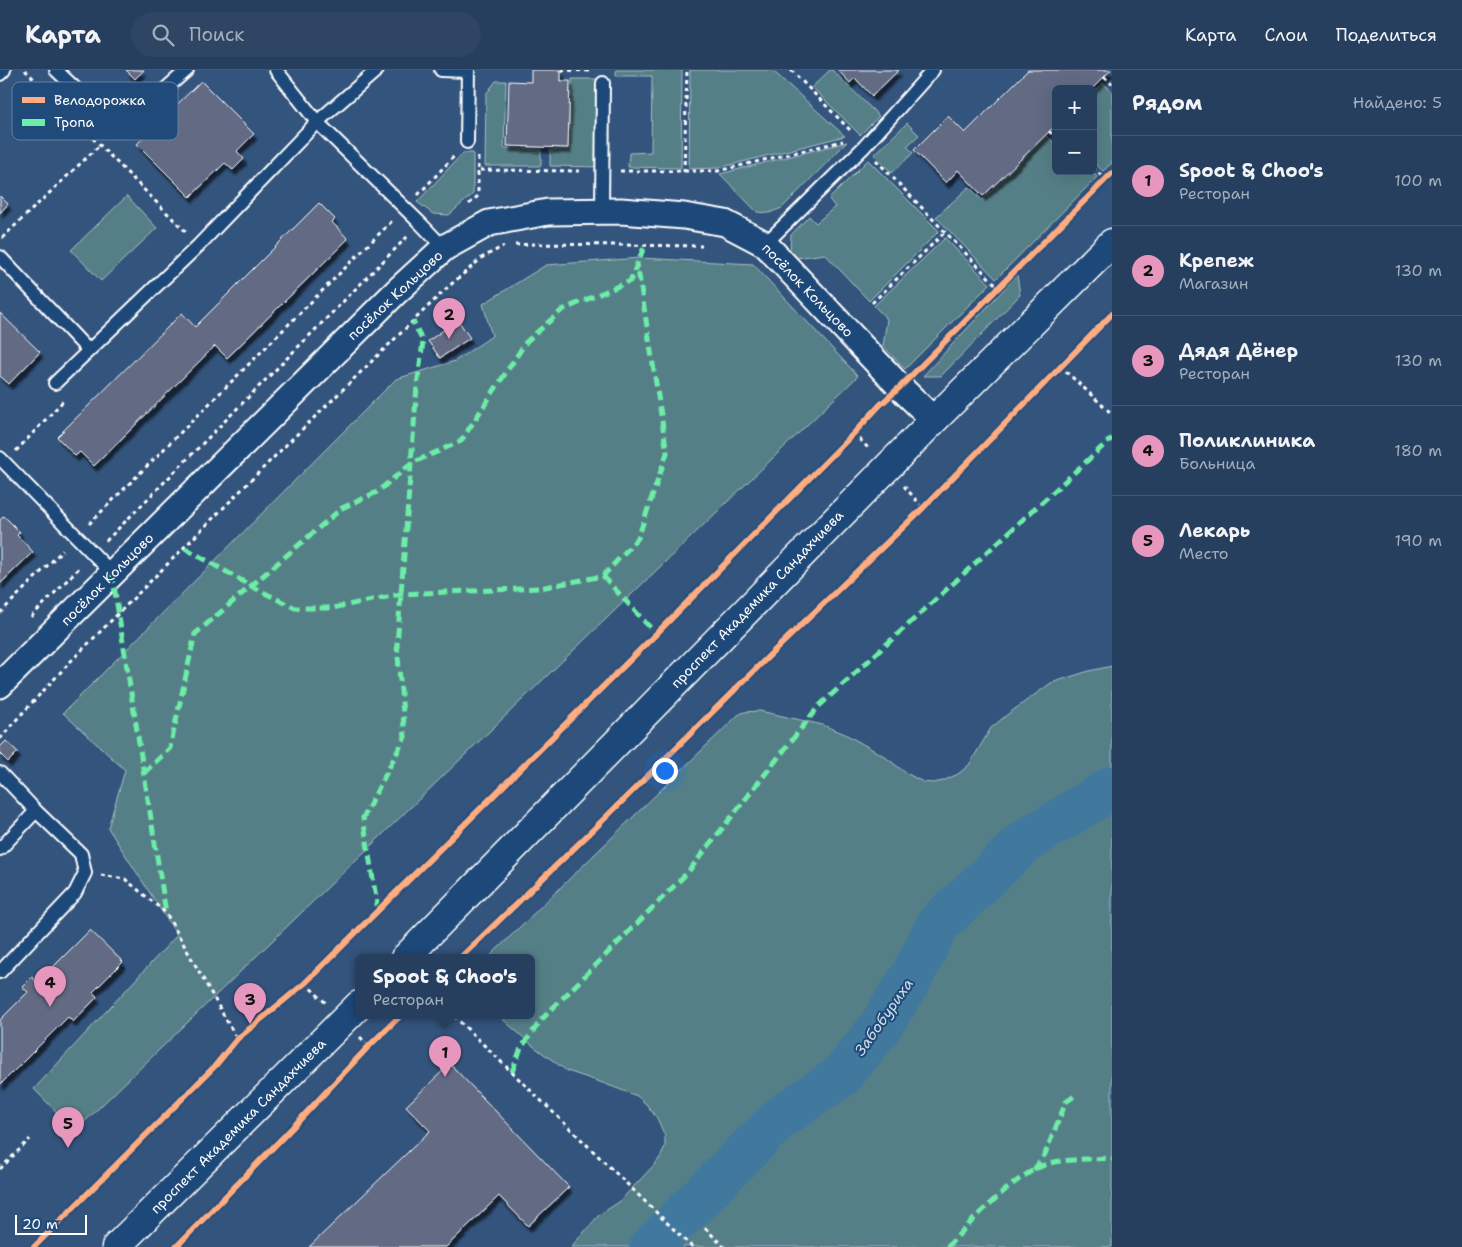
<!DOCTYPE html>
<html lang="ru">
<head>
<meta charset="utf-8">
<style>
  :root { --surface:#263f5e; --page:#2e4664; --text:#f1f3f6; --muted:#a4afbc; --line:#425873; --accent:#e797bd }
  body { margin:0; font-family:"Shantell Sans",sans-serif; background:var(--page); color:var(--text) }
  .controls { position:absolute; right:15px; top:15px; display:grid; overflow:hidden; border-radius:8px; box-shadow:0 5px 20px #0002 }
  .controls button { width:45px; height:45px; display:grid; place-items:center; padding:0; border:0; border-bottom:1px solid var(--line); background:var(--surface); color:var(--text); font:25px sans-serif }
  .scale { position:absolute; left:15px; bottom:12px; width:72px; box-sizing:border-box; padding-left:5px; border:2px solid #fff; border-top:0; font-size:14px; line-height:18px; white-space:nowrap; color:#fff; -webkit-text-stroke:4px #1f4a7a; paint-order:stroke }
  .you { position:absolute; left:664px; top:700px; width:18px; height:18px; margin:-12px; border:4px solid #fff; border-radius:50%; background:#1a73e8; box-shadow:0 0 0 8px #1a73e833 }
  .badge { display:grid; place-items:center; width:32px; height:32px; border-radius:50%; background:var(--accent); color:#111; font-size:16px; font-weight:700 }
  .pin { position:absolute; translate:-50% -41px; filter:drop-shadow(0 1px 2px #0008) }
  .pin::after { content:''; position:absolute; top:26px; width:18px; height:15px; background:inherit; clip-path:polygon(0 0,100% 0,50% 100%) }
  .popup { position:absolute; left:355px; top:884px; width:180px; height:65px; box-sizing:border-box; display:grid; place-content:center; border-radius:8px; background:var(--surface); filter:drop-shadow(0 1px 4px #0005); font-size:16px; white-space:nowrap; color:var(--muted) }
  .popup b { font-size:19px; color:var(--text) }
  .popup::after { content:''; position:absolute; left:50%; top:100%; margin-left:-10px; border:10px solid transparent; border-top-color:var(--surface) }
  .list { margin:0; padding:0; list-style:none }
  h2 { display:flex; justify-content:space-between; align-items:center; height:65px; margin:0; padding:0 20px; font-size:21px }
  h2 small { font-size:16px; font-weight:400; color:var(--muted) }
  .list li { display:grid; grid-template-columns:32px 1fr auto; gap:15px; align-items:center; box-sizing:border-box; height:90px; padding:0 20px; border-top:1px solid var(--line) }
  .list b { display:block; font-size:19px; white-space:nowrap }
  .list p { margin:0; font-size:16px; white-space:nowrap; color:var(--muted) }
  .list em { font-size:16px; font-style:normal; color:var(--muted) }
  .icon { flex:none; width:28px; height:28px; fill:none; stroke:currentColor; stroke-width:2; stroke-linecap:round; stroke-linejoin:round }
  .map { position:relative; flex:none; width:1112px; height:1177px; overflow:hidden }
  header { display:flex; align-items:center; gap:30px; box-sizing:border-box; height:70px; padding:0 25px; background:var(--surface); border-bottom:1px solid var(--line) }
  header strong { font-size:24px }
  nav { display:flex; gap:28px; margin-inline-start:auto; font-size:18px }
  .search { width:350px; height:45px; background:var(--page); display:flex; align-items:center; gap:12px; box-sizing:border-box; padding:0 18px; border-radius:28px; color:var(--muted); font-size:19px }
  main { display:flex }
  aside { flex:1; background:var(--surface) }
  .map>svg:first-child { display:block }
  .green { fill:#557f87; stroke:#aabfc3 }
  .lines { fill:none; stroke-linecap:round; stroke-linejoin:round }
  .river { stroke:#41789e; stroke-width:44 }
  .building { fill:#626b84; stroke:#fff; filter:url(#shadow) }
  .service-casing { stroke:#fff; stroke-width:16 }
  .minor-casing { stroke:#fff; stroke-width:29 }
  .secondary-casing { stroke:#fff; stroke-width:31 }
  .path { stroke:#fff; stroke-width:3; stroke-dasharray:4 4; stroke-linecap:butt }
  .service { stroke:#1f4a7a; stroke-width:12 }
  .minor { stroke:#1f4a7a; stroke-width:25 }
  .secondary { stroke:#1f4a7a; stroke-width:28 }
  .quiet { stroke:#6deda7; stroke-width:5; stroke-dasharray:10 5; stroke-linecap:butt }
  .cycleway-casing { stroke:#1f4a7a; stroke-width:9 }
  .cycleway { stroke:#ffac80; stroke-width:6 }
  .labels { text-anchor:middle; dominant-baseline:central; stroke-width:4; stroke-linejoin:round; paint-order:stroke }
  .street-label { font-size:14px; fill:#fff; stroke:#1f4a7a }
  .water-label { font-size:15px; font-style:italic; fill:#d0dde7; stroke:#1f4a7a }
  .key { fill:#1f4a7a; stroke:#6280a2; stroke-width:1 }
  .key-label { font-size:14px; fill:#fff }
</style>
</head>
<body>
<header>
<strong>Карта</strong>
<div class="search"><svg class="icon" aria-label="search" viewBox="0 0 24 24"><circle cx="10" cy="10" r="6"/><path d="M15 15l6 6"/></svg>Поиск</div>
<nav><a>Карта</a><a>Слои</a><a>Поделиться</a></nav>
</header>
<main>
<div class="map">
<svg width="1112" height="1177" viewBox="0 0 1112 1177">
  <defs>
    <filter id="shadow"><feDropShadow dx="3" dy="5.5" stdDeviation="1" flood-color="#0009"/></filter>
  </defs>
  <rect width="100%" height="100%" fill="#33547d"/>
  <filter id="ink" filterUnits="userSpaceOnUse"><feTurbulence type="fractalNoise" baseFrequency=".02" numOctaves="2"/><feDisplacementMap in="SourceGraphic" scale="10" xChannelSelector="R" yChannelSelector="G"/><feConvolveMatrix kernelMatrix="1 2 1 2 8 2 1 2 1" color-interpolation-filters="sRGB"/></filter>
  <g filter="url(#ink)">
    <path class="green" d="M616,0H682L681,98L628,97L629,83L651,82L652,6H616Z
      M690,0H772L845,66L718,98L689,99Z
      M830,0H832L879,46L860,65L812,17Z
      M572,9H599L598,97L550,96V80H570Z
      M496,11H506L504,78L541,80V96H485L486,24Z
      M1103,13L1112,21V93L1103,101L1093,92V23Z
      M907,53L919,65L907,76L913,83L892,103L874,85Z
      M1047,66L1056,75L1055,83L1056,84V101H1091L1097,107L996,209L936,147L969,117L982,130Z
      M847,72L782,138L769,143L757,142L720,104Z
      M463,83H473V124L449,145L433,144L417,132Z
      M868,90L939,161L869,231L825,184L796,188L790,180L791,165L809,146L816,153L835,137L829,129Z
      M127,126L157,158L101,211L71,180Z
      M945,168L990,214L905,299L883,276L887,249L874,236Z
      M640,188L753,194L858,306L75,1061L34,1019L177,865L108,758L125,700L63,643L396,309L455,291L492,266L483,234L546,195Z
      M1017,205L1020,225L941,306H923Z
      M1112,596V1177H571L599,1145L619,1132L656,1093L661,1086L665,1076V1066L657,1048L646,1034L637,1026L600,1012L567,1001L533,976L499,946H531V888H488L738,645L744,642L760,641L823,655L845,664L884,686L906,703L923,712L933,713L943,711L958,704L969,695L991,658L1008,644L1051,613L1089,601Z"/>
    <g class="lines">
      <path class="river" d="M651,1177L780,1048L841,1006L877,961L911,908L938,854L1024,772L1112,718"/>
    </g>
    <path class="building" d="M126,0H144L135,9Z
      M531,0H561V11H570L568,78L507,76L509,11L531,12Z
      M838,0H899L872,26L855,8L850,13Z
      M1028,0H1111L1092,19H1056V55L983,126L958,100L946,113L914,80L948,46L965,63Z
      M201,11L254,64L237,81L244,89L233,100L225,93L190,127L137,74Z
      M0,126L8,134L0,143Z
      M319,133L335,149L332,152L348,169L227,288L215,276L94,396L80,382L75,386L57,367L182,243L195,257Z
      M0,243L40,282L9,314L0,306Z
      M458,250L470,268L440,288L428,271Z
      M4,446L20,462L17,465L33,482L0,514V450Z
      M6,671L18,682L8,692L0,684V677Z
      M90,860L123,892L93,922L97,927L73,952L68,947L0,1015V950L28,922L22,917L32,907L37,913Z
      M450,994L569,1117L528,1156L499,1126L446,1177H309L430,1061L406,1036Z"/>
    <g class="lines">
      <g class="service-casing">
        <path id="service" d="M56,0L119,60L187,0
          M276,0L317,52L421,154L444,178
          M441,0L468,1
          M0,4L4,0
          M467,72L468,0
          M602,142L603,13
          M765,174L864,77L933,0
          M0,187L88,280
          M55,313L199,175L317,52L377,0
          M0,388L112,503
          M0,703L36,741L81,784L85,803L75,823L0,902
          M0,779L36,741"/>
      </g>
      <g class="minor-casing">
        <path id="minor" d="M0,615L396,222L444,178L489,153L548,142L621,141L684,146L725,153L765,174L900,317L934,350"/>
      </g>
      <g class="secondary-casing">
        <path id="secondary" d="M405,888L934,350L1112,173
          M116,1177L359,935"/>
      </g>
      <path class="path" d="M25,0L187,163
        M561,0L589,1
        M791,0L852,62
        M1104,7L1112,14
        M1049,61L1056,68
        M478,87V100
        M876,90L998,217
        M1093,97L1105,110
        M620,101H718L843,71
        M684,102L687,0
        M418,125L456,84
        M469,134L478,126V100L584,101
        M2,168L101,74
        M515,175L536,174L702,176
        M872,233L945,162
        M1060,296L1112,344
        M917,300L1112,103
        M854,363L869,379
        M16,381L65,329
        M904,416L923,438
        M89,454L392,151
        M106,471L408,166
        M0,543L63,480
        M31,547L81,496
        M0,669L17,649L71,591L286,375L448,217L483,187L504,176
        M101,805L125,809L166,843L237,969
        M460,888L595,758L771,584L923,438L1112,244
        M305,913L326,933
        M454,946L692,1177
        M360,967L369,976
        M0,1099L30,1069
        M705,1158L724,1177
        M34,1177L215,996L237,969L305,913L656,564L881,333
        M176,1177L292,1058L369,976L400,946"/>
      <use href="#service" class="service"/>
      <use href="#minor" class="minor"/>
      <use href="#secondary" class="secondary"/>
      <path class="quiet" d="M185,478L251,516L295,538H333L401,524L540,518L603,506L638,468L667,383L637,193
        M112,503L166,843
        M603,506L656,564
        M144,703L170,678L195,564L342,438L377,422L412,393L461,371L526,272L562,240L630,211L645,175
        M378,840L363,748L405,667L397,575L417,316L423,272L413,251
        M512,1002L521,978L542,949L688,802L818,637L1112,368
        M1034,1100L1045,1084L1066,1032L1077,1024
        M947,1177C972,1151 1014,1105 1047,1094C1059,1090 1073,1090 1085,1089C1094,1089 1103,1088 1112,1089"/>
      <g class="cycleway-casing">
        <path id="cycleway" d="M460,888L595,758L771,584L923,438L1112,244
          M34,1177L215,996L237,969L305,913L656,564L854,363L880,335L900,317L1112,103
          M176,1177L292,1058L369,976L400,946"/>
      </g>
      <use href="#cycleway" class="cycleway"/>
    </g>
  </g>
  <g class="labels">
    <g class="street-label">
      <text transform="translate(808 220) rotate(46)">посёлок Кольцово</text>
      <text transform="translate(395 225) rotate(-43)">посёлок Кольцово</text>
      <text transform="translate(107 509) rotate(-45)">посёлок Кольцово</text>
      <text transform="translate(757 529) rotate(-46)">проспект Академика Сандахчиева</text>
      <text transform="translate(238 1056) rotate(-45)">проспект Академика Сандахчиева</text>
    </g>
    <g class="water-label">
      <text transform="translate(884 947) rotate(-55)">Забобуриха</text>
    </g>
  </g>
  <rect x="12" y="12" width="166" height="58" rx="8" class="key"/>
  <rect x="22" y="27" width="23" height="6" fill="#ffac80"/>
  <rect x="22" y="49" width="23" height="7" fill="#6deda7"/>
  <g class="key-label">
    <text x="54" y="35">Велодорожка</text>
    <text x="54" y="57">Тропа</text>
  </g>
</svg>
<div class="controls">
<button>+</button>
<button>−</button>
</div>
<div class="scale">20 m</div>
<div class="you"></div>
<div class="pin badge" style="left:445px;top:1007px">1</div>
<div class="popup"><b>Spoot &amp; Choo's</b>Ресторан</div>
<div class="pin badge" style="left:449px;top:269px">2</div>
<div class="pin badge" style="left:250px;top:954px">3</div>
<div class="pin badge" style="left:50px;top:937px">4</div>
<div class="pin badge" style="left:68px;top:1078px">5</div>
</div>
<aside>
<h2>Рядом<small>Найдено: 5</small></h2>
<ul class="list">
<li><span class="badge">1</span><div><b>Spoot &amp; Choo's</b><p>Ресторан</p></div><em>100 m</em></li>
<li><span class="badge">2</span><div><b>Крепеж</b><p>Магазин</p></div><em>130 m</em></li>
<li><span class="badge">3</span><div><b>Дядя Дёнер</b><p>Ресторан</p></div><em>130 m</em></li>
<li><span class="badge">4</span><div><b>Поликлиника</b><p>Больница</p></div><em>180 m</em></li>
<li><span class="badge">5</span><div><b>Лекарь</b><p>Место</p></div><em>190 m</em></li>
</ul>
</aside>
</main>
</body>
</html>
